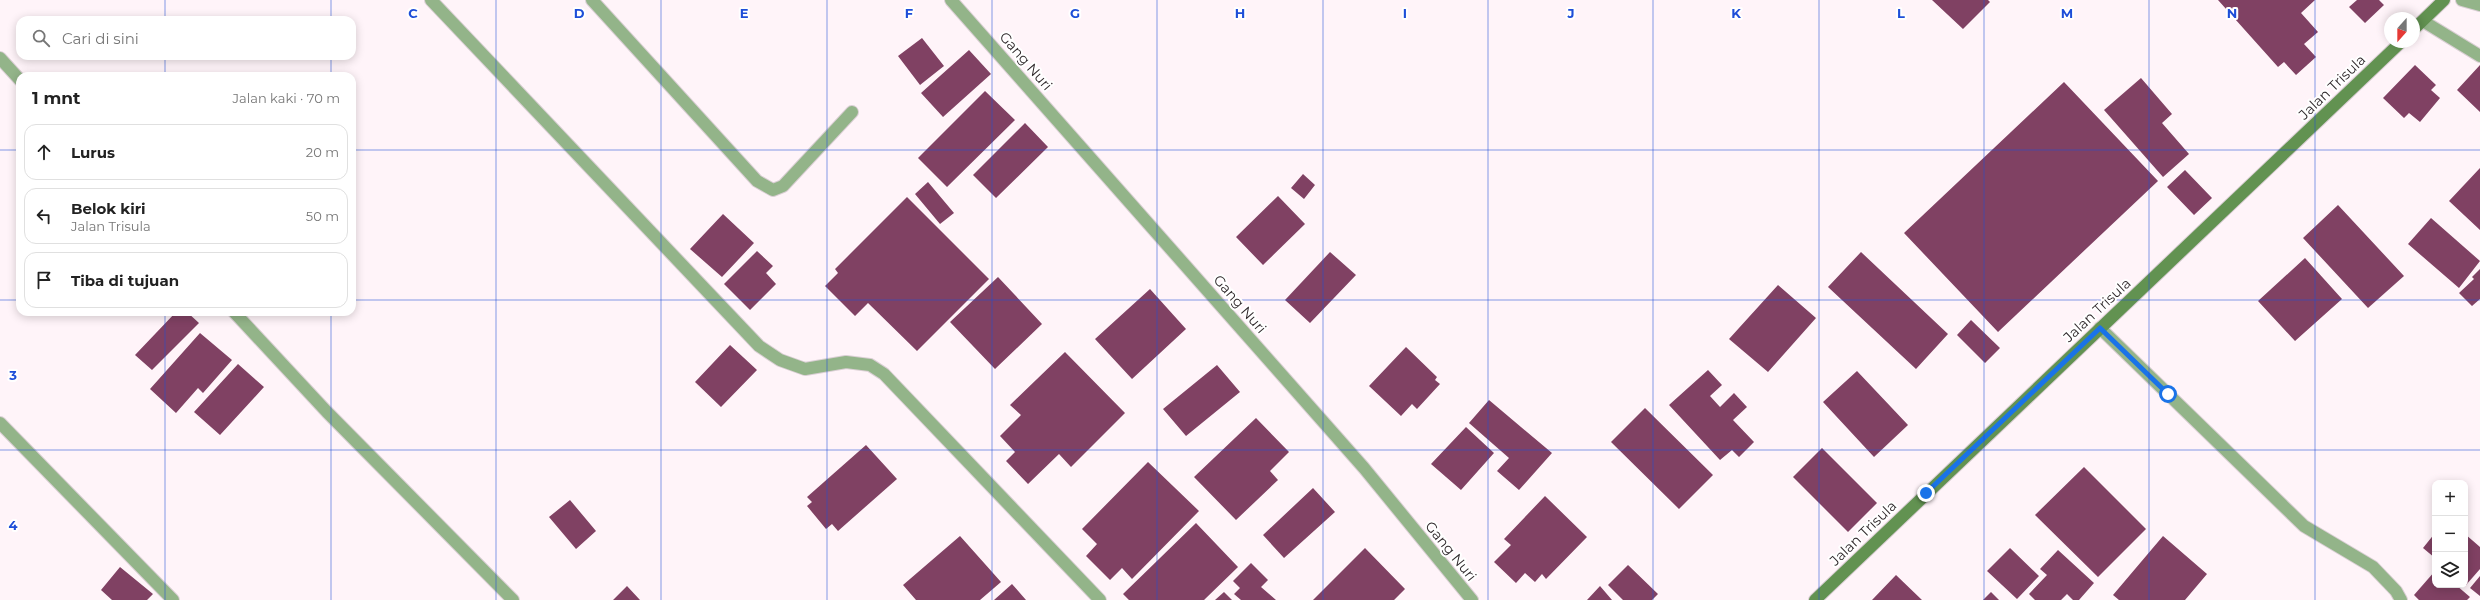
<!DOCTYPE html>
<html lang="id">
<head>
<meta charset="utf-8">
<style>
  :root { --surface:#fff; --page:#f2f2f2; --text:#222; --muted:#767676; --line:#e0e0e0 }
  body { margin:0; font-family:Montserrat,sans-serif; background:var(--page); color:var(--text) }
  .controls { position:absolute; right:12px; bottom:12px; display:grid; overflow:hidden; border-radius:8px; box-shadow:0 2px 10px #0003 }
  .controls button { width:36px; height:36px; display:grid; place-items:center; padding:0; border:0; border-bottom:1px solid var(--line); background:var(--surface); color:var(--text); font:20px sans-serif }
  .compass { position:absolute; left:2384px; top:12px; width:36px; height:36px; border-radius:50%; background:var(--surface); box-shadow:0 2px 10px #0003; rotate:201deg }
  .stop { position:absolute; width:12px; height:12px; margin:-9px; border:3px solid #1a73e8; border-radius:50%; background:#fff }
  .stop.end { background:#1a73e8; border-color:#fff; box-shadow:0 1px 4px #0008 }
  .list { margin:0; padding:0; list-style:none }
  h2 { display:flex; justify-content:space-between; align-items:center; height:52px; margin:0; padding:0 16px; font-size:17px }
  h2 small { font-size:13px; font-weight:400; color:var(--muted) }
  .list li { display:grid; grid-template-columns:26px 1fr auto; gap:12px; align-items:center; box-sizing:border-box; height:56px; margin:0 8px 8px; padding:0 8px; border:1px solid var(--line); border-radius:12px }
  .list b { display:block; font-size:15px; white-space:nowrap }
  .list p { margin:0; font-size:13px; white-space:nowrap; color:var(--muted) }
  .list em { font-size:13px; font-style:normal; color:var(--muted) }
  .icon { flex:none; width:22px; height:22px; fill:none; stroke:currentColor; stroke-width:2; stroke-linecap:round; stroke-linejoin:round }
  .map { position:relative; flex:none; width:2480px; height:600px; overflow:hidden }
  .search { position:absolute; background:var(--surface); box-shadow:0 2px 10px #0003; left:16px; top:16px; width:340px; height:44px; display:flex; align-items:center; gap:10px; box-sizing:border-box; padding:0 14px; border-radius:12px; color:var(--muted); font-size:15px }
  .panel { position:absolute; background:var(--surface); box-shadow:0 2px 10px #0003; left:16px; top:72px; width:340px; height:244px; border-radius:12px }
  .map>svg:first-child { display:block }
  .building { fill:#804163 }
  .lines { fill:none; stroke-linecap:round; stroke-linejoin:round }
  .street-casing { stroke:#dacfd4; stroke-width:14 }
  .secondary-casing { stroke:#dacfd4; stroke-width:14 }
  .street { stroke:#93b489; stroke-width:12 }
  .secondary { stroke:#629251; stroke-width:12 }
  .route { stroke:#1a73e8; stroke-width:5 }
  .grid { fill:none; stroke:#1d4ed8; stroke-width:1; stroke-opacity:0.55 }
  .labels { text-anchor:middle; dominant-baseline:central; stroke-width:4; stroke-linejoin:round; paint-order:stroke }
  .street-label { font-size:14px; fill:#2f282b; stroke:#fff }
  .grid-label { font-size:13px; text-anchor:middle; font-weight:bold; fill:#1d4ed8; stroke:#fff; stroke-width:4; stroke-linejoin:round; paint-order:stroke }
</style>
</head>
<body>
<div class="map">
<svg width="2480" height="600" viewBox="0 0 2480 600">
  <rect width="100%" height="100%" fill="#fff4f9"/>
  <path class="building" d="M1932,0H1988L1990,2L1963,29Z
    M2218,0H2315L2301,13L2318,32L2304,44L2316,57L2296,75L2284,62L2278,67Z
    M2357,0H2379L2384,5L2365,23L2349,7Z
    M922,38L944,66L920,85L898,56Z
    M969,50L991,74L943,117L921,93Z
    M2415,65L2436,85L2431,90L2440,98L2420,122L2409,113L2404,118L2383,98Z
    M2480,65V112L2457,90Z
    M2141,78L2172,114L2162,123L2189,154L2163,177L2104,110Z
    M2064,82L2158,181L1998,332L1904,233Z
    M985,91L1015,120L947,187L918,158Z
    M1025,123L1048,147L996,198L973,175Z
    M2480,168V230L2449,201Z
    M2185,170L2212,198L2194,215L2167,187Z
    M1303,174L1315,185L1304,199L1291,188Z
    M928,182L954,213L940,224L915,194Z
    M1278,196L1305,224L1263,265L1236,237Z
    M907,197L989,279L917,351L868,303L855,316L825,286L838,273L835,269Z
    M2338,205L2404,276L2368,308L2303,238Z
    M723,214L754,243L722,277L690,249Z
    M2431,218L2480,261L2459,288L2408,244Z
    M757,251L773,266L766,273L776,284L750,310L724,284Z
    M1330,252L1356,275L1310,323L1285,300Z
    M1861,252L1948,334L1916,369L1828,287Z
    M2305,258L2342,299L2295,341L2258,301Z
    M2480,269V299L2472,306L2459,293L2474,279L2472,277Z
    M998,277L1042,324L995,369L950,322Z
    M1778,285L1816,318L1768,372L1729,339Z
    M1150,289L1186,329L1132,379L1095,339Z
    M176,312H187L199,323L152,370L135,355Z
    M1971,320L2000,348L1985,363L1957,335Z
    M200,333L232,360L203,393L198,388L176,413L150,389Z
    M730,345L757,370L721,407L695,382Z
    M1406,347L1437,377L1435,380L1440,384L1417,409L1412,404L1401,416L1369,386Z
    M1065,352L1125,413L1071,467L1059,454L1028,484L1006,461L1015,452L1000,436L1021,415L1010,405Z
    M238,364L264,387L220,435L194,412Z
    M1217,365L1240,392L1186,436L1163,409Z
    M1708,370L1722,385L1710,396L1720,407L1734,393L1747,407L1733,420L1754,442L1739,457L1732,450L1720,460L1669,405Z
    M1857,371L1908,425L1874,457L1823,402Z
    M1489,400L1552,453L1519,490L1497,471L1509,458L1469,423Z
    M1645,408L1713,475L1679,509L1611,442Z
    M1256,418L1289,452L1270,471L1278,480L1236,520L1194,477Z
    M1466,427L1494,453L1461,490L1431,464Z
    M866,445L897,479L838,531L832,524L826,529L807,506L812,502L807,497Z
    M1822,448L1877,503L1848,532L1793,477Z
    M1148,462L1199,511L1132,579L1122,568L1110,580L1086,556L1097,544L1082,529Z
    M2084,467L2146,529L2098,577L2035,515Z
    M1313,488L1335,512L1284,558L1263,535Z
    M1545,496L1587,537L1546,579L1542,574L1535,582L1525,573L1516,583L1494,562L1511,545L1504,539Z
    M570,500L596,531L576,549L549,517Z
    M1196,523L1238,567L1204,600H1129L1123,594Z
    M2435,533V558L2423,548Z
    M2465,534L2480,547V569L2466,585Z
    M960,536L1001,582L980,600H916L903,585Z
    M2163,536L2207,574L2185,600H2119L2113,595Z
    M1365,548L1405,589L1394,600H1313Z
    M2010,548L2039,576L2017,599L1987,571Z
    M2058,550L2094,583L2079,600H2073L2067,594L2061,600H2035L2029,594L2047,575L2040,569Z
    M1251,563L1268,580L1261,587L1276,600H1241L1234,594L1240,588L1233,581Z
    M1628,565L1658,594L1652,600H1623L1608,585Z
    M120,567L153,594L147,600H112L101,590Z
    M2435,571V585H2456L2470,597L2467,600H2419L2414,595Z
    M1896,575L1922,600H1872Z
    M2480,576V596L2470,588Z
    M1012,584L1026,600H994Z
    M627,586L640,600H613Z
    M1600,586L1612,600H1587Z
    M1224,592L1232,600H1215Z
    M1991,592L1999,600H1983Z"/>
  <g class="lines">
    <g class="street-casing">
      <path id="street" d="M431,0L759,346L780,360L805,369L846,362L870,365L884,374L1100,600
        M592,0L757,181L773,190L783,186L852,112
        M951,0L1364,468L1472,600
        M2462,0L2480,5
        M2423,21L2480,56
        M0,58L20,80
        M234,312L327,412L513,600
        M2100,328L2304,526L2373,567L2396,591L2401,600
        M0,423L173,600"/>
    </g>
    <g class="secondary-casing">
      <path id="secondary" d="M2414,29L2444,0
        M1815,600L2401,42"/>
    </g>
    <use href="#street" class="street"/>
    <use href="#secondary" class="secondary"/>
  </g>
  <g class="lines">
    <path class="route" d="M1926,493L2100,328L2168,394"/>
  </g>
  <path class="grid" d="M165,0V20M331,0V20M496,0V600M661,0V600M827,0V600M992,0V600M1157,0V600M1323,0V600M1488,0V600M1653,0V600M1819,0V600M1984,0V600M2149,0V600M2315,0V600M165,56V76M331,56V76M0,150H20M352,150H2480M0,300H20M352,300H2480M165,312V600M331,312V600M0,450H2480"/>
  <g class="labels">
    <g class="street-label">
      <text transform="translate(1026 61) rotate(49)">Gang Nuri</text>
      <text transform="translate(2332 87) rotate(-44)">Jalan Trisula</text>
      <text transform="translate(1240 304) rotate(49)">Gang Nuri</text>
      <text transform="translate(2097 310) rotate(-43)">Jalan Trisula</text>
      <text transform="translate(1863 533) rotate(-44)">Jalan Trisula</text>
      <text transform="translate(1451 551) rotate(51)">Gang Nuri</text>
    </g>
  </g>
  <g class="grid-label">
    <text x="413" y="18">C</text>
    <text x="579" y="18">D</text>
    <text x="744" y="18">E</text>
    <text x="909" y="18">F</text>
    <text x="1075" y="18">G</text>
    <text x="1240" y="18">H</text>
    <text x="1405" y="18">I</text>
    <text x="1571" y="18">J</text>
    <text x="1736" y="18">K</text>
    <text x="1901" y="18">L</text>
    <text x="2067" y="18">M</text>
    <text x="2232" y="18">N</text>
    <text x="13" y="380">3</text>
    <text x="13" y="530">4</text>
  </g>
</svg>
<div class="controls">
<button>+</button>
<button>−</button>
<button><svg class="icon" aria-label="layers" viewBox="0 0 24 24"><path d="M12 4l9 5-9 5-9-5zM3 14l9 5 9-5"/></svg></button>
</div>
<svg class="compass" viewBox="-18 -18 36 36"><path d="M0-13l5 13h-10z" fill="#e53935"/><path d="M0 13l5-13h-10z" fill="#767676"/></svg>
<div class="stop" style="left:2168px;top:394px"></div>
<div class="stop end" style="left:1926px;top:493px"></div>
<div class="search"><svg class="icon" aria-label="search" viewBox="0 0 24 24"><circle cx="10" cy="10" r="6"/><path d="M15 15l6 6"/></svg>Cari di sini</div>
<section class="panel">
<h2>1 mnt<small>Jalan kaki · 70 m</small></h2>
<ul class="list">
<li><svg class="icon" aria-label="ahead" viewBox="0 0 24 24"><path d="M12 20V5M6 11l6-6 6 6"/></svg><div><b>Lurus</b></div><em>20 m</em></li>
<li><svg class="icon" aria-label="left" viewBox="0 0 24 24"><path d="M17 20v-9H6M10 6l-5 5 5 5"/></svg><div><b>Belok kiri</b><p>Jalan Trisula</p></div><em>50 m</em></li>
<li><svg class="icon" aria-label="arrive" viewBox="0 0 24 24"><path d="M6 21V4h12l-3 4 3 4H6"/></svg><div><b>Tiba di tujuan</b></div></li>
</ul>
</section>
</div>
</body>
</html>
